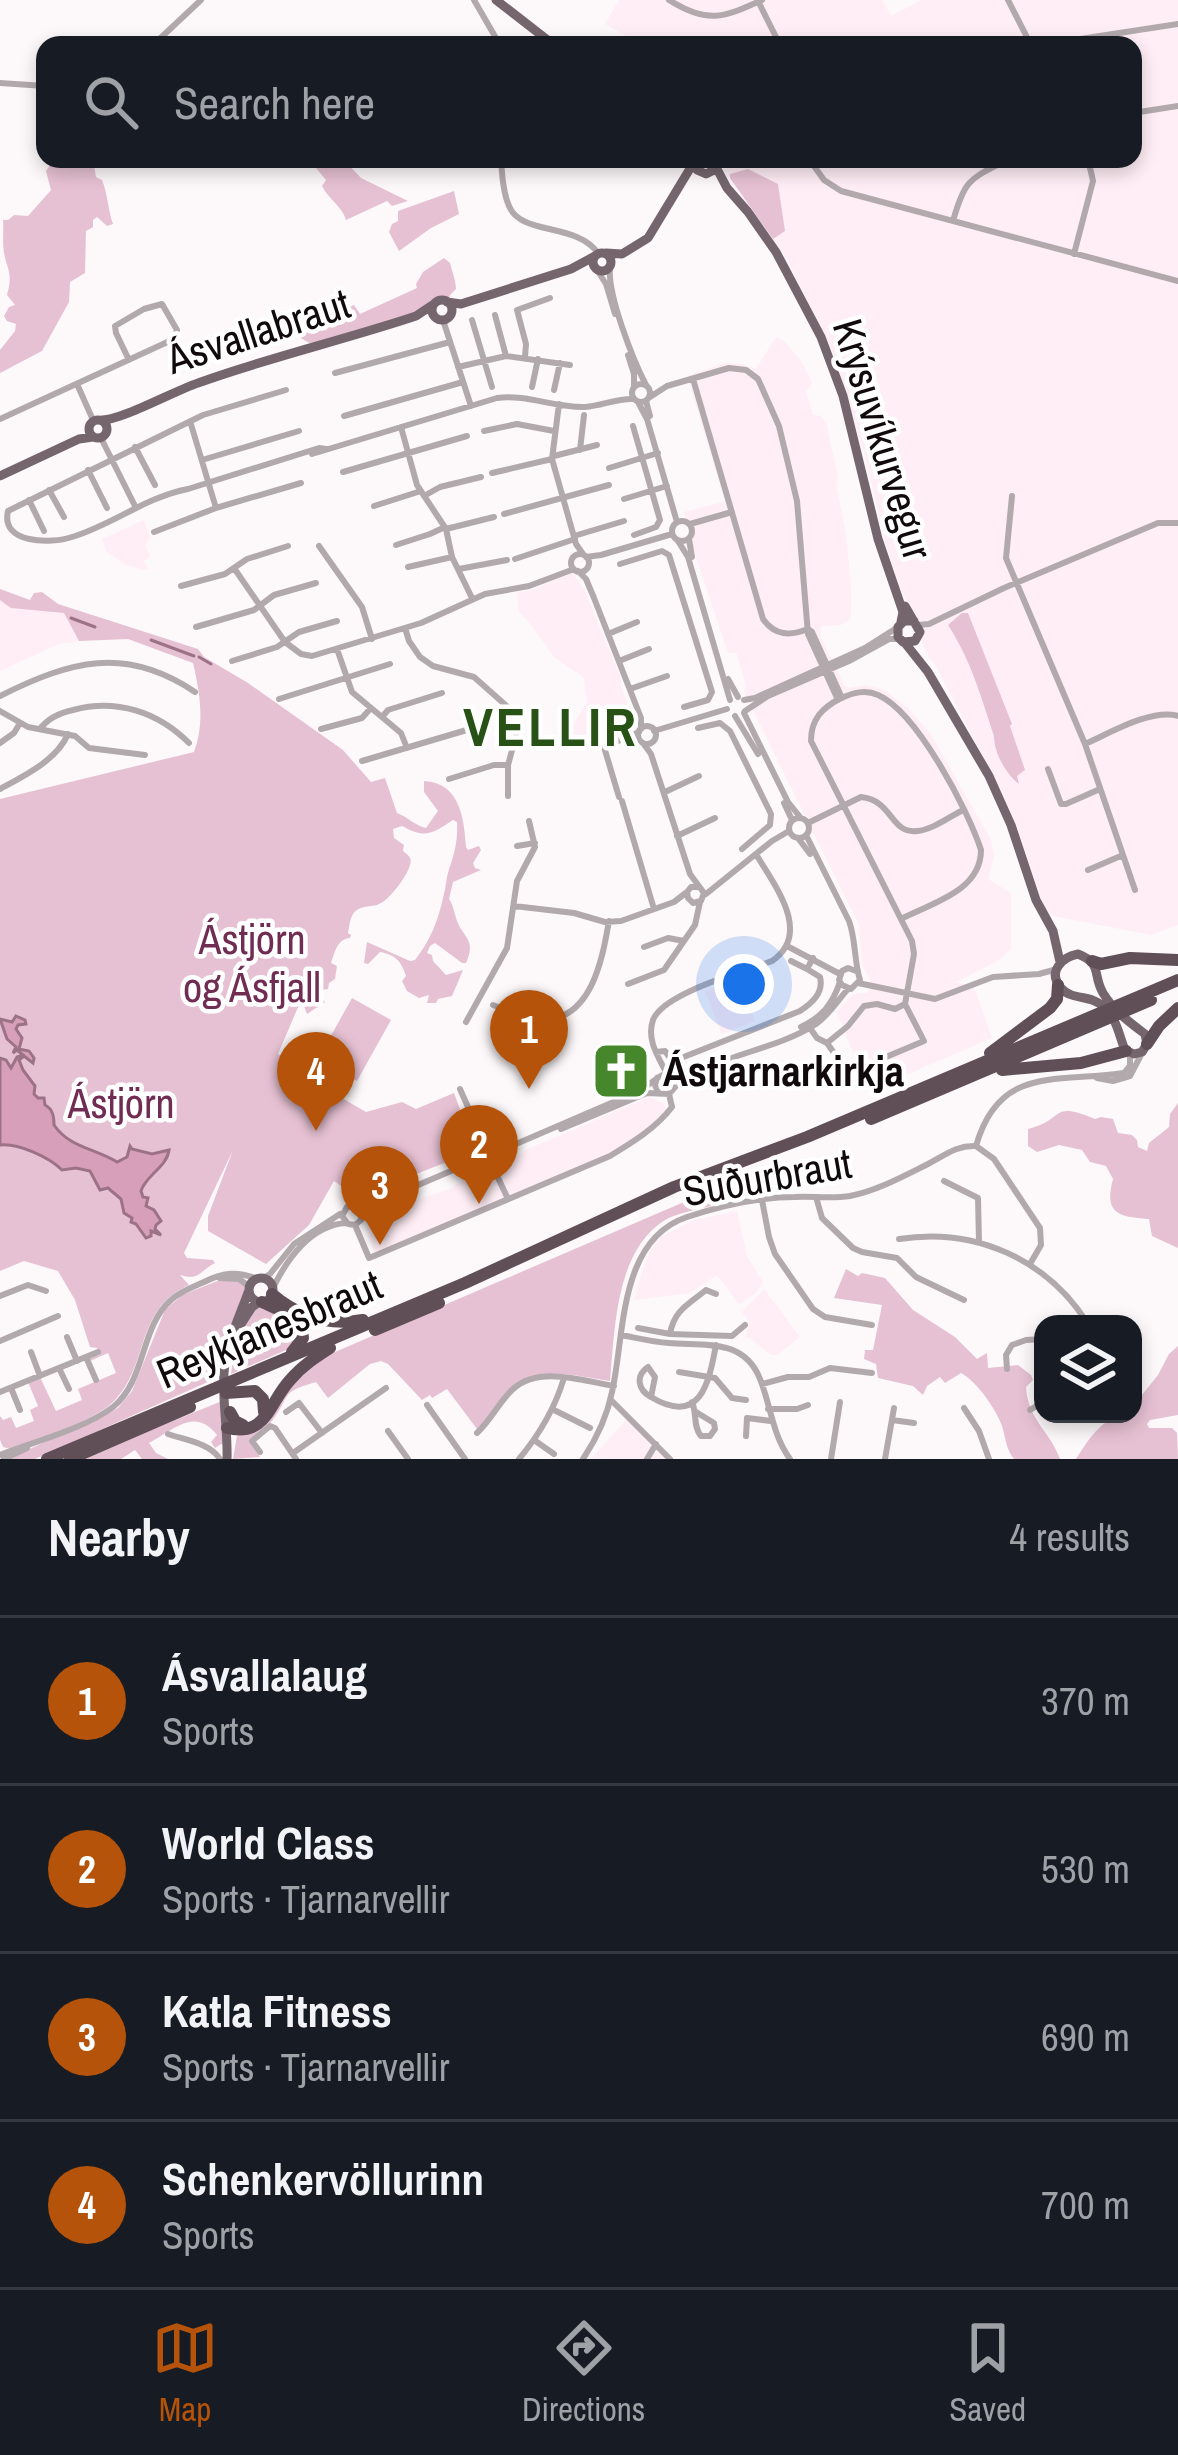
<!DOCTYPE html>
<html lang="en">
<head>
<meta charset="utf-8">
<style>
  :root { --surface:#171b24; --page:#20242c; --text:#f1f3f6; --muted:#9ea1a6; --line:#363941; --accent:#b45309 }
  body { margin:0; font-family:"Archivo Narrow",sans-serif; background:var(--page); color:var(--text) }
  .controls { position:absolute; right:36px; bottom:36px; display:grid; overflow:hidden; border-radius:24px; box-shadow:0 6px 18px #0003 }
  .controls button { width:108px; height:108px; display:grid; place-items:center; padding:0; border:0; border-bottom:3px solid var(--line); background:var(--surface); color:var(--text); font:60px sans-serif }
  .you { position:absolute; left:744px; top:984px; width:42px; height:42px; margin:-30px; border:9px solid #fff; border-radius:50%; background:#1a73e8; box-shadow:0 0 0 18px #1a73e833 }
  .badge { display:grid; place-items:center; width:78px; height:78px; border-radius:50%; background:var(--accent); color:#fff; font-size:39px; font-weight:700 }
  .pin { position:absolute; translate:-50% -99px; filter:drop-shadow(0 3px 6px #0008) }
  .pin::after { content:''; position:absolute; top:63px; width:42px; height:36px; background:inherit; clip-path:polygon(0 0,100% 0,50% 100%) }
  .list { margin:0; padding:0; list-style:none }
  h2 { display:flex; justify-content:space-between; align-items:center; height:156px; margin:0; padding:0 48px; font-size:51px }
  h2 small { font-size:39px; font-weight:400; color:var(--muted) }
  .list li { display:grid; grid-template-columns:78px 1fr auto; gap:36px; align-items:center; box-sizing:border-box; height:168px; padding:0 48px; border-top:3px solid var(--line) }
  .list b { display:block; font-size:45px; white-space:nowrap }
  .list p { margin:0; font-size:39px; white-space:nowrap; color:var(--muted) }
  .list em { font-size:39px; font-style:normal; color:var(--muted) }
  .icon { flex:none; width:66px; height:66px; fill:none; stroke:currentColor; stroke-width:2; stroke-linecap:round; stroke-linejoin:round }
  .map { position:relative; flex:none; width:1178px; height:1459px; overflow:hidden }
  .search { position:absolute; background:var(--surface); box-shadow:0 6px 18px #0003; left:36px; right:36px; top:36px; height:132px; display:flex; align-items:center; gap:30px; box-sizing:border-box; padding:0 42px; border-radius:24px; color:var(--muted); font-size:45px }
  .sheet { height:828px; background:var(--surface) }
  nav { display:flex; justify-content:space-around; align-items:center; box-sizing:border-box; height:168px; border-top:3px solid var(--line); background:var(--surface); font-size:33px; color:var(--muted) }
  nav a { display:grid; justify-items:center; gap:6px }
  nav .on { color:var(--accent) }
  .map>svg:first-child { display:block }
  .built { fill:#ffeef5 }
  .green { fill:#e6c1d3 }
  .water { fill:#d89fbb; stroke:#9c7287; stroke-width:3 }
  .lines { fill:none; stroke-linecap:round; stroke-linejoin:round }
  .stream { stroke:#9c7287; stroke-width:3 }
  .minor { stroke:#b2a9ad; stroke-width:6 }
  .major { stroke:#75666d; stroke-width:9 }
  .highway { stroke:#604f57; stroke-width:12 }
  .labels { text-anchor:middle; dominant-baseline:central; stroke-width:9; stroke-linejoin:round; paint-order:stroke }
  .street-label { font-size:42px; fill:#100a0d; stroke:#fff }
  .park-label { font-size:42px; fill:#702c52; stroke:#fff }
  .poi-label { font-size:42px; font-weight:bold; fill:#100a0d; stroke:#fff; text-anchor:start }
  .district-label { font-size:54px; font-weight:bold; letter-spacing:3px; fill:#285116; stroke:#fff }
</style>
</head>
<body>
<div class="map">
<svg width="1178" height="1459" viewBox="0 0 1178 1459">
  <rect width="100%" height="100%" fill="#fdf8fa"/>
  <path class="built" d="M619,0H882L891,16L922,0H1178V925L1151,935L1048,915L1032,878L1005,798L935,665L926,653L911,608L900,588L885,542L865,455L833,353L787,259L723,169L725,159H1133V45H643L605,24Z
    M776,337L785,342L801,361L812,382L806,392L813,415L821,416L826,423L838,477L836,484L846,534L851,588V615L848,621L841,625L822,626L820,629L821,638L844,685L849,688L867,685L886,691L909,709L930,733L991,840L994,856L988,879L1011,893V949L999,960L956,982L974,987L992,1038L868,1091L837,1012L853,994L868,993L871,981L862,965L859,925L744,692L746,685L736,652L728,653L694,551L684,512L725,501L687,376L725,363L742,364L756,369Z
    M144,520L150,537L145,546L150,556L144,561L148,569L144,570L124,564L106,551L102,539Z
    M567,574H573L585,591L622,681L621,686L636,727L635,731L589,744L576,739L574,730V723L587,703L584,678L554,657L528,621L519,612L517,593L535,589Z
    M0,593L64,613L79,641L59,644L0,671Z
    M738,978L755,1021L722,1034L705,991Z
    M649,1097L663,1103L666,1110L647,1129L618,1150L375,1254L366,1229L381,1212L450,1189L471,1174L481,1173L487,1176L502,1171L511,1160L526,1150Z
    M737,1211L747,1256L763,1282L755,1294L739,1304L717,1275L690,1293L634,1300L642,1272L651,1250L662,1236L694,1220Z
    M764,1289L800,1337L777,1355H771L750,1338H745L750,1323L742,1312Z
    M627,1419L667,1459H591Z"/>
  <path class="green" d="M54,159H93L96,177L102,180C108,195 108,210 113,224L107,226L97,217L93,220V227L86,231L85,273L70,282L69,302L42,351L0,373V350L15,331L16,324L7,321L4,316L9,307L15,305L7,295C13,273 8,272 4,253C2,242 4,231 3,220H8L14,215L28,216L51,190L46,171Z
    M317,159H343L361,178L408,201L392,206L387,201L346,220C342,206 329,200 322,186L326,180L316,168Z
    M748,169L778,184L785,231L773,239L730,178V174Z
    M454,191L459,214L431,228L399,251L389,232L392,224L398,221V211Z
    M444,258L450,263C452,271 456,281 456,289L450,295L449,300L437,298L423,310L409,317L311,344L294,334L313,317L334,314L354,305L360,314L417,288L416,284L423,272Z
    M0,589L30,600L34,593L42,592L58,604L198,649L204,657L248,683L343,750L371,782L385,778L397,813C408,817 414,825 426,828L438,811L424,792V781C460,783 464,818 466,847L468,850L479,846L481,850L473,863L475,868L481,870L453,882L449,899C453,905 454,911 456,918C462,938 477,938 466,963H462L435,943L430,946L427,953L432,955L433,961L446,975L463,970L452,996L438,999L436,1003H427L429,995L419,998L407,991L402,981L406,976C401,961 396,955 380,952L368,964L364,963L367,942L410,961L415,960C430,941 438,921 443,898C446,888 446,878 449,869C455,853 458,838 457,822L453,820C431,834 426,839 402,826L393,829L394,838L404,845L403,851C405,853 409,855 410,858C415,867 390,900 379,904C372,908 360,904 353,914C350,919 349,926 348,933L351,935L350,938C337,939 335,952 331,963L337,966L335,979L329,983L328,989L322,990L318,995L325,1002L307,1014L304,1006L299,1005L278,1054L309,1079L366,1112L402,1102L416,1109L454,1093L474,1148L470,1153L357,1197L334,1181L309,1225L266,1264L208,1231V1216L233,1150L184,1253L187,1258L213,1260L215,1263C199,1271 200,1281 180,1275L189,1285C134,1310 150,1364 114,1401C95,1421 38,1439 11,1449L3,1447L0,1440V1416L3,1420L11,1417L16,1428L34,1421L30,1410L38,1406L28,1382L40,1377L56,1411L82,1400L78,1389L116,1373L108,1353L90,1361L88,1357L99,1353L97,1348L90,1347L75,1300L58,1271L24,1261L0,1271V799L194,752C205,723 200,693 193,663L128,639L79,641L64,613L11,608L0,600Z
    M962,613H968L1012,724L1010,726L1025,770L1017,776L1019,784C1006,774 994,753 994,736C981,697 971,660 948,625Z
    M352,998L391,1020L357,1081L318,1059Z
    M1178,1103V1248L1152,1236L1149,1219C1117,1217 1104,1213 1113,1179L1106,1166L1090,1162L1082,1150L1059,1145L1037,1152L1028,1146V1129C1066,1120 1049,1100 1095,1119L1101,1117L1113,1119L1118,1133L1132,1135L1137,1140L1138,1147L1147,1151L1149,1143L1169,1127L1170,1114Z
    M705,1193L711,1206C696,1210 677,1213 665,1220C615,1251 615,1330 610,1381C575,1376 535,1363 508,1392C497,1404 489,1420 480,1433L447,1389L432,1398L430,1395L422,1400L388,1364L381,1361L370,1364L328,1398L316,1382C278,1393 292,1395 272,1421C265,1430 256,1433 251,1443L260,1457L233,1459L237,1436L257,1429L296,1376L328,1355Z
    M846,1269L858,1276L862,1273L885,1278L913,1310L955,1337L977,1359L987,1353L988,1368L1018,1365L1031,1375L1033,1380L1026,1387C1028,1420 1050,1431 1060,1459H1014C1004,1446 1006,1434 1000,1421C993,1405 976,1381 961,1373L945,1383L940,1377L927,1386L923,1395L913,1386L878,1378L876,1364L864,1359L865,1350H873L882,1305L834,1298Z
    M220,1280L241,1282L246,1286L248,1293L210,1381L35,1459H8L118,1408L132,1391L165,1310L182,1295Z
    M259,1305L288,1317L300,1331L293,1347L231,1374C235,1347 240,1324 259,1305Z
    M1178,1346V1415L1150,1420L1147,1424L1149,1428H1172L1177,1433L1178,1459H1076C1091,1436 1104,1414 1133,1414V1406L1158,1375L1169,1354Z
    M222,1401L226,1445L221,1444L215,1448L211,1442L217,1435C195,1407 175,1429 149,1443L156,1453L168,1459H142L135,1450L121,1459H80Z"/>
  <path class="water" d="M16,1016L25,1020L26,1024L18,1025L16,1029L22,1038L19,1049L29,1051L34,1058L33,1063L24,1056L19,1060L23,1070L35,1086L34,1094L38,1098H44L45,1105C53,1109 54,1117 54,1125C70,1148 94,1148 117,1162L127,1157L130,1146L132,1149L152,1154L169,1150C167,1167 146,1175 141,1191L143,1197L148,1198L146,1206L154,1210L161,1221L156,1225L155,1229L161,1235L151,1231V1236L146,1238L136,1224L131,1222L132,1218L124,1213L121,1199L108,1188L100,1190L90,1171L76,1168L62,1170C49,1157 18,1143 0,1145V1058L6,1060L11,1068L17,1057L23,1055L17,1050L13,1053L16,1047L7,1039L0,1019L12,1022Z"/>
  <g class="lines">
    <path class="stream" d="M71,618L95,627
      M151,640L194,656
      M199,657L211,664"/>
    <path class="minor" d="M474,0L500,45
      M669,0C707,24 723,18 762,0
      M1008,0L1031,45
      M759,3L780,45
      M153,45L201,0
      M1041,45L1178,24
      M0,83L45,86
      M1133,113L1178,106
      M501,159C502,174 503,192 509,206C521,236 576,222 598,253
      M809,159L824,180L841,191L1178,281
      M953,221C965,178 970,179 1009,159
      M1074,254L1093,181L1088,159
      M610,267C607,294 633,360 646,385
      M597,270L606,284L615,314
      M495,315L506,356
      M443,320L471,406
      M472,320L492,387
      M628,355L634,374V387
      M525,357L526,344L517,310L550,298
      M458,367L506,356L570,365
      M335,373L450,342
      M693,379L763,619C775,636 790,636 808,629
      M632 393a9 9 0 1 1 18 0a9 9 0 1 1-18 0Z
      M77,384L93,420
      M532,387L538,359
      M286,390L203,415L8,511C0,544 51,544 72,537C112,525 146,497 188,489L319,448L326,449
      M554,390L560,363
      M650,397L667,386L729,368L746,370L758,379L779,426L797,501L808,634L838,700
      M646,401L650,416
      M638,402L647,419L677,522
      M559,404L552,459L576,544L583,554
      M344,416L463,382
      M0,419C58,392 116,366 174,339L177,330L162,304L144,309L115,326L116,333L129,360
      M190,421L216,508
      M633,426L660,520L656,527L634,535
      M401,427L417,485L446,529L452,557L472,598
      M484,431L517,424L554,431
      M101,438L136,508
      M135,447L155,485
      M580,450L584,415
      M312,454L497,398C527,394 555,408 585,407C602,406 617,398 634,399
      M554,456L597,445
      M202,460L299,431
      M609,468L658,453
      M88,470L107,508
      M343,472L467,436
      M492,473L552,459
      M49,490L64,517
      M424,496L440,487L481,477
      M1012,496L1006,558L1085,744C1110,733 1152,708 1178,716
      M624,499L667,486
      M29,500L44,531
      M374,506L421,491
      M504,514L609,485
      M672 531a10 10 0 1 1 20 0a10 10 0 1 1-20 0Z
      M690,524L732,512
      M446,529L494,517
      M154,532L216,508L301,483
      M574,536L624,521
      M689,539L692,557
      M678,541L688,557L730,700
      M396,545L430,534L445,527
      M319,546L362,607L372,639
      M571 563a9 9 0 1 1 18 0a9 9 0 1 1-18 0Z
      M586,557L601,555L672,534
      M515,559L575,539
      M620,564L662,551L669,555L712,692L708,700L684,707
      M408,567L452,557
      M234,568L285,642L301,654L312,656L421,623L485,594L529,586L574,569
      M459,569L507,560
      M578,571L586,579L594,598L641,718V729
      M181,586L225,574L247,559L288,546
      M918,625L929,624L1004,588L1158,523H1178
      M196,627L254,610L274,595L316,583
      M405,628L409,641L420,657L433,666L474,677L510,709L514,719L516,736L508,765V796
      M808,629L812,632L842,698
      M608,634L637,622
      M337,649L352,692L401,733L407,748
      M232,661L277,647L299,632L337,621
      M619,661L649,649
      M728,679L738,697
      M630,689L667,676
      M0,696C70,661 125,645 195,692
      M279,699L390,664
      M744,700L755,698L865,648L898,627
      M0,711L28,727L75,736L89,748L145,755
      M745,711L768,696L849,661L889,639H898
      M744,713L788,802L800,817
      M735,716L758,754
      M382,717L388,710L442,693
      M638 735a9 9 0 1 1 18 0a9 9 0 1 1-18 0Z
      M698,728L720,723L730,731L771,814L770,825L742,849
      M40,729C48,718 59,713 73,710C116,698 158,712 189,743
      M321,729L362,718L370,709
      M654,731L727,709
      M0,743L14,733L20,723
      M643,743L651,754L690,874L704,893L701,901L693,903L688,898L687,892L691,887H699
      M1085,744L1135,890
      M362,761L487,724
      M1048,769L1061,804H1066L1100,789
      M449,779L494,765H508
      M0,789C24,776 57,760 68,734
      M665,792L699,776
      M619,797L604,747L639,732
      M622,801L654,909
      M784,803L792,820
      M789 828a10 10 0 1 1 20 0a10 10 0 1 1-20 0Z
      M808,823L861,797C893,800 890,834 917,831C932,830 949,817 963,810
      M806,835L849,921C856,940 854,961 860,980L851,989L842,985L839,980L842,971L848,968L856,971
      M677,836L715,818
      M798,838L810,854
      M517,846L535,843
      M1088,870L1123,855
      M706,894L772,841L789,831
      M514,906L574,913L605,922L621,921L674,902L687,892
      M787,946L840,974
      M644,947L668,938L684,941
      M791,961L807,969
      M858,983L935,999L993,977L1039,974L1057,969
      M628,984L664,970L695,925L700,902
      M493,1005C507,1010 523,1019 538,1020C591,1023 602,961 609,921
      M466,1022L507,948L517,881L535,847L529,821
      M801,1027C822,1017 832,1005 840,982
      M810,1028L817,1038L827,1043L848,1073L924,1041L905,1004L914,954L912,941L811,741C811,719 822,708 841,698C853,693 865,689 878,695C917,712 968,810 981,850C981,891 932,903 901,919
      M827,1043L848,1026L864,1006L877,1004L895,1009L905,1004
      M656,1052L665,1051L670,1058L676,1060L800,1011C812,1003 824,993 820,977L807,969L813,958
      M667,1074C659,1058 646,1040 653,1020C663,993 745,971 772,961C813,933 774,885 756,854
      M1097,1078L1113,1081L1130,1076L1141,1055
      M675,1087C715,1054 773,1052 816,1024C830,1014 837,1001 848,989
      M460,1089L486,1148
      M561,1129L647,1093L669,1094L675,1087L673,1077L665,1074L657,1078L655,1085L658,1092
      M976,1146C999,1065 1056,1083 1124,1073L1130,1066V1054
      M976,1146L994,1159L1040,1228L1041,1245L1030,1264
      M495,1149L499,1154L498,1164L493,1167H485L480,1158L486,1148L509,1147L639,1091L655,1080
      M493,1167L508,1199
      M944,1181L978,1198L979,1242
      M816,1197L822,1218L853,1248L862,1252L897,1258L916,1277L964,1300
      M762,1200L769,1237L775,1254L813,1309L825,1317L872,1325
      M357,1207L361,1213V1220L355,1225L348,1224L342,1216L347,1207L369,1206L465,1165L478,1156
      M355,1225L369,1258L374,1256L610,1156C633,1142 656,1128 672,1107L669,1094
      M899,1239C975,1227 1047,1259 1088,1324
      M220,1278L239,1279L250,1287
      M262,1279L270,1274L294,1244L340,1214
      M273,1288C287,1259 311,1225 346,1223
      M0,1296L28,1285L46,1291
      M638,1328L670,1334L732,1336L745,1325
      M670,1334C674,1310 689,1304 706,1290L716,1294
      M621,1335C637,1338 653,1342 669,1343C704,1346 744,1338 760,1379C771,1406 772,1434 790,1459
      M67,1337L77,1361
      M0,1341L58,1316
      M31,1352L40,1376
      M86,1357L96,1380
      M59,1368L69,1389
      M1007,1369L1006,1355L1012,1345L1026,1340L1043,1339
      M679,1372L715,1378L732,1398L746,1400
      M762,1384L788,1377H809L830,1368L872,1373
      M11,1388L20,1410
      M0,1392L98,1352
      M651,1397C638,1390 635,1376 648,1367L655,1377L651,1397C701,1427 709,1382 716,1345
      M611,1400L670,1459
      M692,1402C697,1413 693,1427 701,1436H710L715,1429L714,1423L696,1412
      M427,1405L465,1459
      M964,1408L979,1431L989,1459
      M552,1409L590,1428
      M768,1409H797L808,1405
      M1030,1410L1043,1402
      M286,1412L299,1403L322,1433
      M892,1420L914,1423
      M388,1431L408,1459
      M477,1433C491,1420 499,1402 513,1389C539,1365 583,1381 614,1386
      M168,1434C185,1440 210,1443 220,1459
      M746,1436L747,1418L771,1421
      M534,1440L554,1454
      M260,1452L252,1441L270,1426L275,1428L296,1459
      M293,1453L386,1388
      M0,1455C33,1442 86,1428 113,1407C146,1381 140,1327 171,1300C180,1291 193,1287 204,1282C224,1272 237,1271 258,1279
      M4,1459L27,1448
      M519,1459C539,1435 555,1408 564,1378
      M583,1459C597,1438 607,1417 612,1392C625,1335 618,1240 687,1217C720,1206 760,1197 795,1197C813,1196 832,1199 850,1196C876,1191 902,1177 926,1165C944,1156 956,1145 976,1146
      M647,1459L656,1444
      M831,1459L840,1402
      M885,1459L894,1408"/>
    <path class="major" d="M496,0L554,45
      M695,159L697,170L706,174L716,169L717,159
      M716,167L727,188L748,212L776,252L821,337L843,396L878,539L903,612L901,622
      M593 262a9 9 0 1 1 18 0a9 9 0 1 1-18 0Z
      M606,253L622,254L648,238L694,162
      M432 310a10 10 0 1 1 20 0a10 10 0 1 1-20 0Z
      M447,302L461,304L571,269L595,256
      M89 429a9 9 0 1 1 18 0a9 9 0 1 1-18 0Z
      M102,420C122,420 174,391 198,383C270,357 344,340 416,316L434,304
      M0,476L79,439L93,437
      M905,606L920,632L915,641L903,642L898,637V627L904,621H914
      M905,643L928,672L989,776L1011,825L1036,900L1053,931L1060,962
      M1078,954C1103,964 1092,974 1103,993C1114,1011 1128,1021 1145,1034L1147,1044L1142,1052L1134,1054L1125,1050C1118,1033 1118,1021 1104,1007C1091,994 1072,1001 1061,988C1047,972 1062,957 1078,954Z
      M249 1290a12 12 0 1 1 24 0a12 12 0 1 1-24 0Z
      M241,1324L252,1307L259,1302
      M227,1459C228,1430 222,1401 224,1373C226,1343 239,1318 249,1290"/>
    <path class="highway" d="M1092,961L1101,964L1130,958L1178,960
      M1147,1044L1159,1026L1178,1008
      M990,1053L1050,1008L1057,999L1058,985
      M1002,1070L1081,1063L1126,1051
      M871,1119L1151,1000
      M272,1294C299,1317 329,1326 363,1320
      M262,1302C280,1311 303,1316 303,1338L292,1352
      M375,1330L439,1303
      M226,1393L255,1391L263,1399L264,1412
      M230,1412L235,1421L243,1425
      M227,1428C268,1437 268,1403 291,1379C302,1366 316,1357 330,1348
      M47,1459L465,1283L674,1187L807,1137L1178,980
      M70,1459L190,1407"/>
  </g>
  <defs>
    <g id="church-square" transform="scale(3)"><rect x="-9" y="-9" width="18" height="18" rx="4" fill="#45872a" stroke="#fff"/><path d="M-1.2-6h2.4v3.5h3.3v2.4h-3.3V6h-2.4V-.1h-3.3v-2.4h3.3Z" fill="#fff"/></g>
  </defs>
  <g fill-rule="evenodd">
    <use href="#church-square" x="621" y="1071"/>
  </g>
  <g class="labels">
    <g class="street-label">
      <text transform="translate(258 331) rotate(-18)">Ásvallabraut</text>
      <text transform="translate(883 439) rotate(73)">Krýsuvíkurvegur</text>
      <text transform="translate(767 1177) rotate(-10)">Suðurbraut</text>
      <text transform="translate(269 1329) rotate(-23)">Reykjanesbraut</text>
    </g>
    <g class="park-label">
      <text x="252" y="939">Ástjörn<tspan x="252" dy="48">og Ásfjall</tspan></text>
      <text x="121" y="1103">Ástjörn</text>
    </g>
    <g class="poi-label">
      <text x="663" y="1071">Ástjarnarkirkja</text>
    </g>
    <g class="district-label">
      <text x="551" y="726">VELLIR</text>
    </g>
  </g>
</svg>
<div class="controls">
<button><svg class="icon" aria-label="layers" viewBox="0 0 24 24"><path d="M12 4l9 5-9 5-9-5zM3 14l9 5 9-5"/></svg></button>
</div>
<div class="you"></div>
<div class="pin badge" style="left:529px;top:1089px">1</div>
<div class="pin badge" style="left:479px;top:1204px">2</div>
<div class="pin badge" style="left:380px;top:1245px">3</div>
<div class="pin badge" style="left:316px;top:1131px">4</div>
<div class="search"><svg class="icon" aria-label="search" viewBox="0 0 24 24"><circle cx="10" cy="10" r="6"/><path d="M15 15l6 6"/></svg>Search here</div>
</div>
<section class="sheet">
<h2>Nearby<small>4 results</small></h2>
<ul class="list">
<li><span class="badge">1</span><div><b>Ásvallalaug</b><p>Sports</p></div><em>370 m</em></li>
<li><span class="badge">2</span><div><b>World Class</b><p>Sports · Tjarnarvellir</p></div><em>530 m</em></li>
<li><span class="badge">3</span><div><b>Katla Fitness</b><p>Sports · Tjarnarvellir</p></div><em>690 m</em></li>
<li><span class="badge">4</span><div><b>Schenkervöllurinn</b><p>Sports</p></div><em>700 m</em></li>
</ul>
</section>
<nav>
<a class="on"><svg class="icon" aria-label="map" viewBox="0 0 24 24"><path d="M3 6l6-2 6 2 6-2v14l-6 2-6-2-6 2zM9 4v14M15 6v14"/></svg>Map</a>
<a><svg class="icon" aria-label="directions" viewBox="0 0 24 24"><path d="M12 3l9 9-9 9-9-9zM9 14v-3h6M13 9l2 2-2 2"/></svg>Directions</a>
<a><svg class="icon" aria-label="saved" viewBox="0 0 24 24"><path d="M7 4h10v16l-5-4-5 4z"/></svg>Saved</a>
</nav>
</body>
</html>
